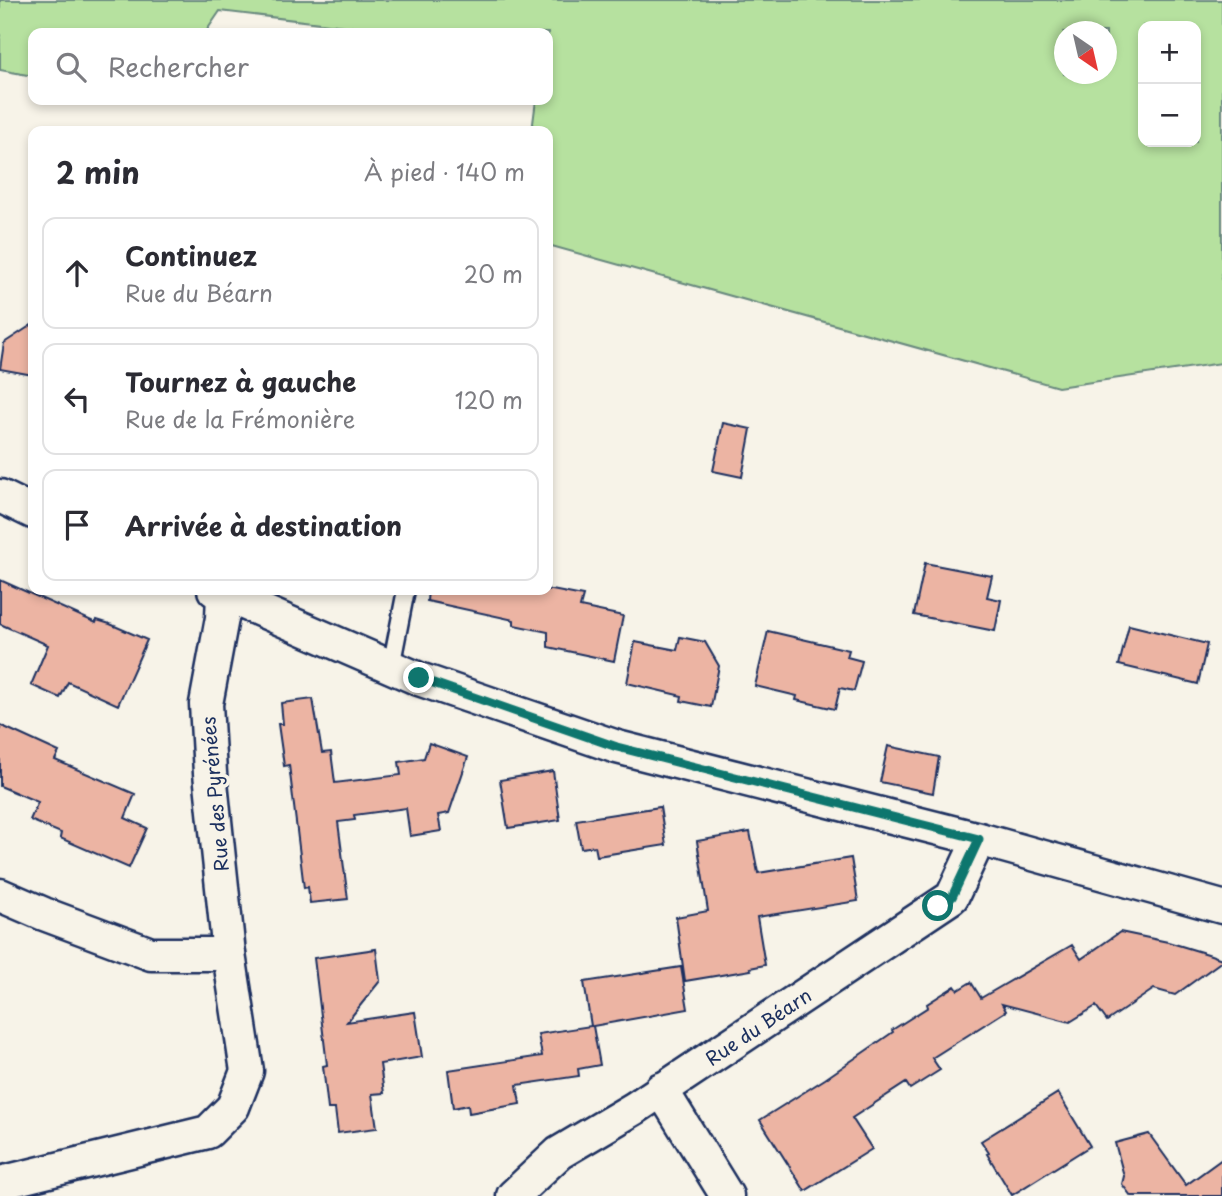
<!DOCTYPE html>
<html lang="fr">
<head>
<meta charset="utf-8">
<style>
  :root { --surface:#fff; --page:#f2f2f3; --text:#2b2b33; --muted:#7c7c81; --line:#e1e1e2 }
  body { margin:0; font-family:"Playpen Sans",sans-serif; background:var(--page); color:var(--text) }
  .controls { position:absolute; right:21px; top:21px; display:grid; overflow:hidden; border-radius:14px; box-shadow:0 4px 10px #0003 }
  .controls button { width:63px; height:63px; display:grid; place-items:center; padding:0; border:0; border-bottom:2px solid var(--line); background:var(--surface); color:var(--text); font:35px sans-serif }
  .compass { position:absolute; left:1054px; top:21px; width:63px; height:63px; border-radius:50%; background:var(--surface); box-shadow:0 4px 10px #0003; rotate:146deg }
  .stop { position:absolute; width:21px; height:21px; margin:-16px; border:5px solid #0f766e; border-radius:50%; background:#fff }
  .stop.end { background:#0f766e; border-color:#fff; box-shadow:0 2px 7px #0008 }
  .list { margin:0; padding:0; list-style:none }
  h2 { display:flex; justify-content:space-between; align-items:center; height:91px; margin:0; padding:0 28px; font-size:30px }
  h2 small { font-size:23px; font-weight:400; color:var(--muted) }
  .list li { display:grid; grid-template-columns:46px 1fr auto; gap:21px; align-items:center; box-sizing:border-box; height:112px; margin:0 14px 14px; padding:0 14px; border:2px solid var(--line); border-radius:14px }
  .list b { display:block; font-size:26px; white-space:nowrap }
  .list p { margin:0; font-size:23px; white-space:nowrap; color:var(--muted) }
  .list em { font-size:23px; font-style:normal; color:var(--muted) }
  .icon { flex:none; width:38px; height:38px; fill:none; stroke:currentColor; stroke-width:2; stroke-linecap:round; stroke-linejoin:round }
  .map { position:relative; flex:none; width:1222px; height:1196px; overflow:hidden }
  .search { position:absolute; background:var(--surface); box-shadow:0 4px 10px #0003; left:28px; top:28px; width:525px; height:77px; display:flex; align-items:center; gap:18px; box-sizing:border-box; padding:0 24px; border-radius:14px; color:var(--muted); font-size:26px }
  .panel { position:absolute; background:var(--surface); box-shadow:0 4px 10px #0003; left:28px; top:126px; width:525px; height:469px; border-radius:14px }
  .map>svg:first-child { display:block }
  .green { fill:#b6e19f; stroke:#68887e; stroke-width:2; fill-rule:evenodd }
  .building { fill:#ecb4a3; stroke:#1b2f5e; stroke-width:2 }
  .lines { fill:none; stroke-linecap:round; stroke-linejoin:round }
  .service-casing { stroke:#1b2f5e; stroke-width:21 }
  .minor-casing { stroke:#1b2f5e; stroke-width:37 }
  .service { stroke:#f7f3e8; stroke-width:16 }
  .minor { stroke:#f7f3e8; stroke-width:32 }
  .route { stroke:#0f766e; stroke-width:9 }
  .labels { text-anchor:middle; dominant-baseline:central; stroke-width:7; stroke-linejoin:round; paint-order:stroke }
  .street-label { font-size:19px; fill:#1b2f5e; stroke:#f7f3e8 }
</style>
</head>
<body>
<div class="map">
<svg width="1222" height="1196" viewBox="0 0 1222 1196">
  <rect width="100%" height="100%" fill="#f7f3e8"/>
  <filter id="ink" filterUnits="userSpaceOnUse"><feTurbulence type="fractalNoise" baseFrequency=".0143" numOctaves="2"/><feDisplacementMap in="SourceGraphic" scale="14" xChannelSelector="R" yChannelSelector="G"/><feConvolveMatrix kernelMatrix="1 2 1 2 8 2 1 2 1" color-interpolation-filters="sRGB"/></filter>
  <g filter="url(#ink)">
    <path class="green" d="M0,0H1222V363L1058,387L548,245V131H532L536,100H548V33H403L220,11L205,33H33V76L0,70ZM1143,26H1196V142H1143ZM1064,32H1106V74H1064Z"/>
    <path class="building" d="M33,324V375L0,369L4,343Z
      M723,423L751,429L742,477L713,471Z
      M925,563L992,576L987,597L1001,600L995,631L914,615Z
      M0,580L96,623L97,620L110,624L147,640L118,705L68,682L60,698L31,685L48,645L0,624Z
      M428,590H552L583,596L580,607L623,616L614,661L548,647V632L514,625V620L427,601Z
      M1129,625L1207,644L1198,684L1119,665Z
      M768,631L849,650L847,657L862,661L854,691L840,688L835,709L796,700L797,696L755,686Z
      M680,637L705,642L719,666L711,707L681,701L682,696L627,683L635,642L677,650Z
      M313,699L322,753L331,752L335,783L401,775L399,762L424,758L429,743L468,757L449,813L438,815L441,831L410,836L406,808L354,815L355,820L338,822L348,899L310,903L308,887L304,888L289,765L284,766L278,724H283L281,703Z
      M0,725L59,752L55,760L135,794L125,818L147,828L129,868L60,838L61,833L30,820L38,802L0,786Z
      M888,746L939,757L933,793L880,782Z
      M553,771L560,820L508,828L500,780Z
      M660,807L666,845L597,856L595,846L581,848L576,820Z
      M750,832L758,873L851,858L858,901L757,917L765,965L750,968L751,970L685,981L676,917L708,911L697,841Z
      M1120,932L1168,942L1208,954L1222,959V961L1175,995L1154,989L1107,1021L1096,1006L1070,1022L1002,1004L1006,1011L932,1058L940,1070L910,1089L906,1083L852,1118L872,1149L805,1191L760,1120L825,1079L893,1032L892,1030L928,1007L927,1004L955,986L958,990L971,982L981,998L1072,945L1081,959Z
      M376,949L380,981L347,1022L415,1012L422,1057L380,1064L384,1093L372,1094L377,1128L338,1133L335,1109H328L323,1066L327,1065L314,958Z
      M681,967L688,1009L593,1026L600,1065L578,1069L579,1076L517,1085L520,1104L469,1113L468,1105L453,1108L448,1070L542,1056L538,1034L591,1026L584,982Z
      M1058,1093L1090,1146L1012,1195L987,1154L989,1153L981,1141Z
      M1149,1134L1186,1185L1222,1159V1196H1131L1122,1184L1124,1176L1115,1143Z"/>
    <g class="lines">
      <g class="service-casing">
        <path id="service" d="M391,667L406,590"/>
      </g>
      <g class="minor-casing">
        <g id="minor">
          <path d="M0,496L33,512"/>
          <path d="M214,590L419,679L617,747L979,839L1222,907"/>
          <path d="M0,895L44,914L151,954H229"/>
          <path d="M661,1089L727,1196"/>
          <path d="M0,1183L208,1132L233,1107L247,1071L229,954L210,773L206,704L222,618L223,594"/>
          <path id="s1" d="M513,1196L559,1153L635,1108L952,897L979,839"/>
        </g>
      </g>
      <use href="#service" class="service"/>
      <use href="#minor" class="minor"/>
    </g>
  </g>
  <g class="lines" filter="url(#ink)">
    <path class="route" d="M419,678L617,747L979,839L952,897L938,906"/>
  </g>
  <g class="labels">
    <g class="street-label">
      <text transform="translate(214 794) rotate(-95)">Rue des Pyrénées</text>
      <text stroke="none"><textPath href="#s1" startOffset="299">Rue du Béarn</textPath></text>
    </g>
  </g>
</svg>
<div class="controls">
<button>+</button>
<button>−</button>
</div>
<svg class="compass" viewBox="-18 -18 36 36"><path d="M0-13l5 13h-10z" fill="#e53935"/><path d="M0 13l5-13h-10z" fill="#7c7c81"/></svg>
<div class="stop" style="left:938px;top:906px"></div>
<div class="stop end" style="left:419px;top:678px"></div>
<div class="search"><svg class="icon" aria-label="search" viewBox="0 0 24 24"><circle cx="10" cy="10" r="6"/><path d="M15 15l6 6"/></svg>Rechercher</div>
<section class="panel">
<h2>2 min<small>À pied · 140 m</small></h2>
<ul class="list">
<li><svg class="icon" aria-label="ahead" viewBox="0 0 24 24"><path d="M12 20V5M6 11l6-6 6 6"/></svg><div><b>Continuez</b><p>Rue du Béarn</p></div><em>20 m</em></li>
<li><svg class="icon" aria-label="left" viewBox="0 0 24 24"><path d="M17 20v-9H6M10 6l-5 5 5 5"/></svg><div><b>Tournez à gauche</b><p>Rue de la Frémonière</p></div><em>120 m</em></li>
<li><svg class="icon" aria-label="arrive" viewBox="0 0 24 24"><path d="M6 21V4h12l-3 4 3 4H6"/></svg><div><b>Arrivée à destination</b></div></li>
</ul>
</section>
</div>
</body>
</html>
